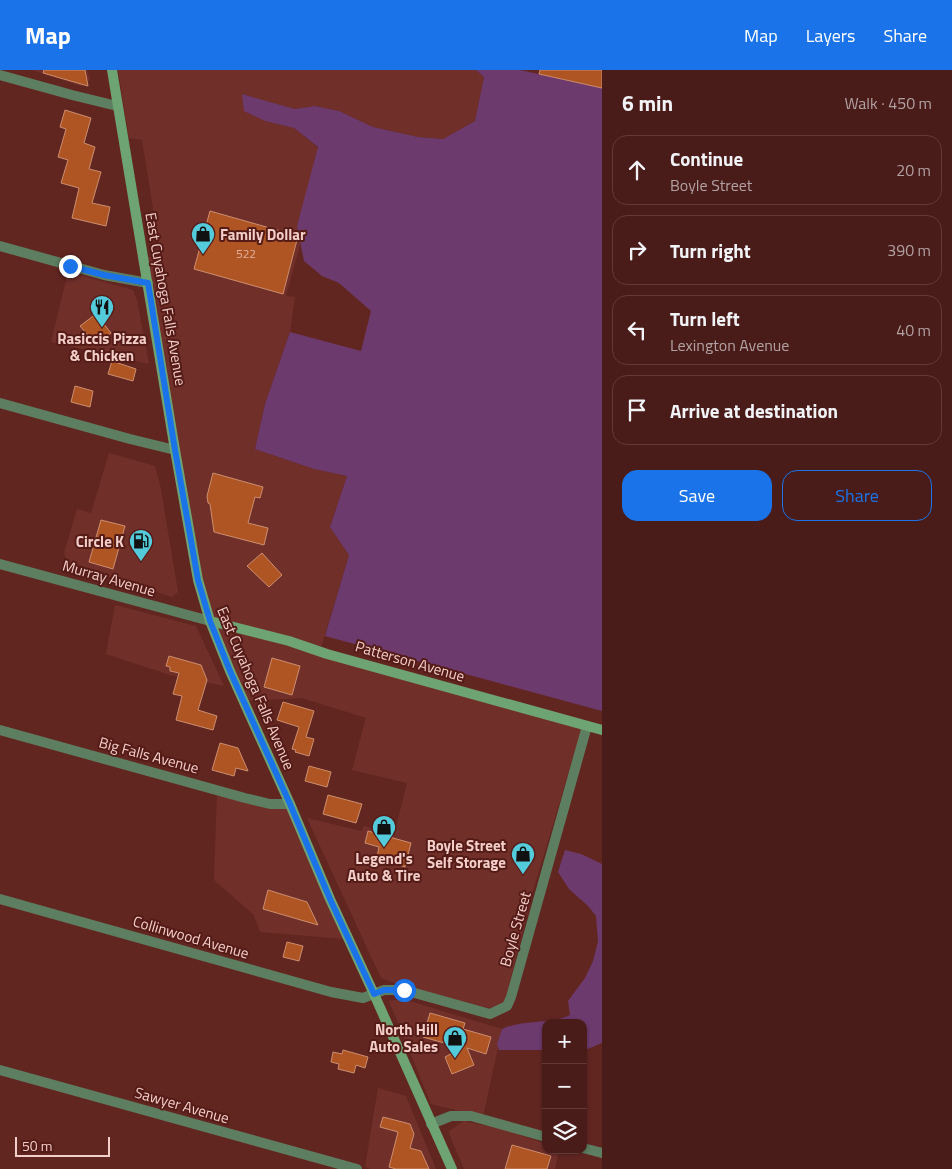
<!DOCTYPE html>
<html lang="en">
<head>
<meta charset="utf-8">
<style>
  :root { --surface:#4a1c19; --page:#542926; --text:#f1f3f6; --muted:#b2a1a2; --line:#613a38; --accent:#1a73e8 }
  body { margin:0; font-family:"Titillium Web",sans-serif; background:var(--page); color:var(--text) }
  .controls { position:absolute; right:15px; bottom:15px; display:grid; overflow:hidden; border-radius:10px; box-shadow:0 1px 4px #0004 }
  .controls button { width:45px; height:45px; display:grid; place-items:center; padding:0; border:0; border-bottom:1px solid var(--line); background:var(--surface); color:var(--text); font:25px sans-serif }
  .scale { position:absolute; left:15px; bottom:12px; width:95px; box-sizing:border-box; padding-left:5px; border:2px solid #f4cec9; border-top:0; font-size:14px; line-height:18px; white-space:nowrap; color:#f4cec9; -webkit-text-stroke:4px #551b17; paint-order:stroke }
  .stop { position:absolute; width:15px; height:15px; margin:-11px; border:4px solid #1a73e8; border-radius:50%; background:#fff }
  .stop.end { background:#1a73e8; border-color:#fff; box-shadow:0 1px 5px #0008 }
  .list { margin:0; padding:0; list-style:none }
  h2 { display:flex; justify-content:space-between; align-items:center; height:65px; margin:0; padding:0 20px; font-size:21px }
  h2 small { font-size:16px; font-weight:400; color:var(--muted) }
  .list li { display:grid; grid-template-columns:32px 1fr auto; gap:15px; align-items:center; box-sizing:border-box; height:70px; margin:0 10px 10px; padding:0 10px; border:1px solid var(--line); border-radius:15px }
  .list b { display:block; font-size:19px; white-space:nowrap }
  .list p { margin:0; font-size:16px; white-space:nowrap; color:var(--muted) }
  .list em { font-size:16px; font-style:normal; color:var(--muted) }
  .actions { display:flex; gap:10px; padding:15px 20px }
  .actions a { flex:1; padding:11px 0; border:1px solid var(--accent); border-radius:15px; text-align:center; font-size:18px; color:var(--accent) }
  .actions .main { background:var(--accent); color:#fff }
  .icon { flex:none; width:28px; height:28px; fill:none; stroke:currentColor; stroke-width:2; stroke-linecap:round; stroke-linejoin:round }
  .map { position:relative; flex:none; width:602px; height:1099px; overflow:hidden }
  header { display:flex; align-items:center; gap:30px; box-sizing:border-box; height:70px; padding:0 25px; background:var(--accent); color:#fff }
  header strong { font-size:24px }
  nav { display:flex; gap:28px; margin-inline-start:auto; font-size:18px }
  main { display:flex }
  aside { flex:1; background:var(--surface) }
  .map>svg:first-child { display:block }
  .built { fill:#712f2a }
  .green { fill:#6d3a6d }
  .building { fill:#ae5523; stroke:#cd8e6f }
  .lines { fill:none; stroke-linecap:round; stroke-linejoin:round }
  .street { stroke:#5d7e60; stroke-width:10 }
  .secondary { stroke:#6ea373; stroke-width:10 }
  .route { stroke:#1a73e8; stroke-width:6 }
  .labels { text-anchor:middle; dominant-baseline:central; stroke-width:4; stroke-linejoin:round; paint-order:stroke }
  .number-label { font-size:12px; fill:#e2b0a0 }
  .poi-label { font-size:15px; font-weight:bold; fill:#f4cec9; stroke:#551b17; text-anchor:end }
  .street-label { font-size:15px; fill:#f4cec9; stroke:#551b17 }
</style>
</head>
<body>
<header>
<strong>Map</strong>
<nav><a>Map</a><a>Layers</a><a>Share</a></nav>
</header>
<main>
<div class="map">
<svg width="602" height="1099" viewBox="0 0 602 1099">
  <rect width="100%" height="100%" fill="#622621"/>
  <path class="built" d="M32,0H87L90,9L86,15L81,16Z
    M118,0H476L484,7L475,51L443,69L418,67L373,57L339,41L315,36L295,39L242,24L265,51L294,58L318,78L314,91L320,93L321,99L286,226L295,227L290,262L265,334L255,379L314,399L347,406L330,456L349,485L320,581L210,551L143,184L162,193L142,70L129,68Z
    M68,202L133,220L137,230L149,294L51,272Z
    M109,383L155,396L161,419L178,522L172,527L68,494L64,483L77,439L91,443Z
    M115,535L196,556L224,616L170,605L106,584Z
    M214,555L582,658L535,814L507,922L502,936L489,938L412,919L381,908L307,748L362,761L364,756L394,765L407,713L352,700L366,648L302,628L247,631Z
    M217,724L287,737L345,869L260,862L254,845L214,810Z
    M403,929L502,959L483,1047L431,1034L389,931Z
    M378,1018L406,1026L436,1099H371L365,1097Z
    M464,1051L501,1059L546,1074V1080H559L555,1099H464L450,1066L449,1061Z"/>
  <path class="green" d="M476,0H520L602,18V641L325,566L349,485L330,457L347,406L314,399L255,379L265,334L290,262L361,281L371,241L339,213L322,206L304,191L297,156L318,77L294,58L265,51L244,41L242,24L295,39L315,36L339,41L373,57L418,67L443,69L475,51L484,7Z
    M565,780L581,784L602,794V973L583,981V953H546V980H499L497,974L502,959C524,949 548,955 570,945L568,931L585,908L593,891L598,871L596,846L588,836L569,819L558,802Z"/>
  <path class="building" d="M44,0H85L88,16L43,3Z
    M540,0H602V18L539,4Z
    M65,40L91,48L84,73L95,77L89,99L101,102L92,133L110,137L106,156L72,148L79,118L61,113L68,90L58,87L66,59L60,57Z
    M210,141L298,166L283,224L194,199Z
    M96,244L111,263L96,275L80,256Z
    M112,291L136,299L133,311L108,304Z
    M75,316L93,321L90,337L71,332Z
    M213,403L263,417L260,428L255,427L248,453L268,458L264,475L214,462L210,434L208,433L207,426Z
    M101,450L125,456L113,499L89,492Z
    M262,483L282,505L269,517L247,496Z
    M169,586L201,595L207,610L198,640L217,646L213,660L176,650L182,626L173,624L179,603L170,601V597L166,596Z
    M272,588L300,596L292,625L264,617Z
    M283,632L314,641L306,667L314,669L309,686L295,682L296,680L292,679L299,657L277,650Z
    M220,673L238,678L248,701L236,698L234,706L212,700Z
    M309,696L331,702L327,717L305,711Z
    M328,725L362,734L356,753L323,744Z
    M368,761L411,773L405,797L377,787L379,777L365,773Z
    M268,820L307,832L318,855L263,839Z
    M287,872L303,876L299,891L283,887Z
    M430,943L465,953L463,959L491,967L486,984L467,978L474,995L452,1004L445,987L462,978L423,967Z
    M343,980L368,987L365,998L356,995L354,1003L338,999L339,994L331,992L333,982L342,984Z
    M383,1047L410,1054L414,1064L410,1078L421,1081L429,1099H396L389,1097L398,1062L380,1057Z
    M512,1075L551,1086L547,1099H505Z"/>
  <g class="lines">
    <path class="street" d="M0,5L72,25L117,36
      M0,176L104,205L148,213
      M0,333L130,369L175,380
      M0,494L210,551
      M0,660L245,728L270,734H290
      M0,829L331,922L363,928L384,920H404L490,944L507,936L511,927L587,656
      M0,1000L357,1099
      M431,1054L451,1046H471L546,1067
      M583,1078L602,1083"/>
    <path class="secondary" d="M112,0L175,380L198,510L210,551L230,601L290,734L330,829L374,924L452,1099
      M210,551L289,571L327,584L602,660"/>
  </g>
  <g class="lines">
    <path class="route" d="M70,196L104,205L148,213L175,380L198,510L210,551L230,601L290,734L330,829L374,924L384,920H404"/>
  </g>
  <defs>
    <g id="shop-pin" transform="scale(1.25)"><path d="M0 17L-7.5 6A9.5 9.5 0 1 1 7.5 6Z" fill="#53cbda" stroke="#551b17"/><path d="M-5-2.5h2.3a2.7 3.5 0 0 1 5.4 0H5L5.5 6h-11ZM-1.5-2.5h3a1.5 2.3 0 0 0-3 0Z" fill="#111"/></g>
    <g id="restaurant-pin" transform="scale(1.25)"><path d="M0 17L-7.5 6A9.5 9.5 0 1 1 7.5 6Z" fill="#53cbda" stroke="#551b17"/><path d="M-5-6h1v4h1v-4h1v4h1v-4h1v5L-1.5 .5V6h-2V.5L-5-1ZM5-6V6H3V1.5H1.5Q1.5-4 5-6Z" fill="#111"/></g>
    <g id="fuel-pin" transform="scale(1.25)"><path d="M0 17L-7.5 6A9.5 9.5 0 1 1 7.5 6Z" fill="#53cbda" stroke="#551b17"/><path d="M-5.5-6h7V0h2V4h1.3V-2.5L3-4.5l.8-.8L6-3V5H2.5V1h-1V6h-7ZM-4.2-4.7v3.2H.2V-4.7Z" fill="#111"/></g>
  </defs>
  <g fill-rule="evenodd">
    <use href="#shop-pin" x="203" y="164"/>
    <use href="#restaurant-pin" x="102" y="237"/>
    <use href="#fuel-pin" x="141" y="471"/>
    <use href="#shop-pin" x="384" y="757"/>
    <use href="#shop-pin" x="523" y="784"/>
    <use href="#shop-pin" x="455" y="968"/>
  </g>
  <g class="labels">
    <g class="number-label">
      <text x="246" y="183">522</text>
    </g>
    <g class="poi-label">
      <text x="220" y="164" text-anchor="start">Family Dollar</text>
      <text x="102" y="268" text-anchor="middle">Rasiccis Pizza<tspan x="102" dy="17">&amp; Chicken</tspan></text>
      <text x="124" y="471">Circle K</text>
      <text x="506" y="775">Boyle Street<tspan x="506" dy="17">Self Storage</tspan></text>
      <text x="384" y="788" text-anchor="middle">Legend's<tspan x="384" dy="17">Auto &amp; Tire</tspan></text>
      <text x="438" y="959">North Hill<tspan x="438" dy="17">Auto Sales</tspan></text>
    </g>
    <g class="street-label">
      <text transform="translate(166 229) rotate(80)">East Cuyahoga Falls Avenue</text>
      <text transform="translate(109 508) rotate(16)">Murray Avenue</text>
      <text transform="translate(410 591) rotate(16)">Patterson Avenue</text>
      <text transform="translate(256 618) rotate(67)">East Cuyahoga Falls Avenue</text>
      <text transform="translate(149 685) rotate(15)">Big Falls Avenue</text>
      <text transform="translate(515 859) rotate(-74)">Boyle Street</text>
      <text transform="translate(191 867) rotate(16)">Collinwood Avenue</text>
      <text transform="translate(182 1035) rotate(16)">Sawyer Avenue</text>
    </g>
  </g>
</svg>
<div class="controls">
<button>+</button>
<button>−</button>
<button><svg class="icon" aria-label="layers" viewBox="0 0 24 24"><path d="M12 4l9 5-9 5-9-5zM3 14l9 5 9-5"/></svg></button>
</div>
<div class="scale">50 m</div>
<div class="stop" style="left:404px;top:920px"></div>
<div class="stop end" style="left:70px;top:196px"></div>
</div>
<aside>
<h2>6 min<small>Walk · 450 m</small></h2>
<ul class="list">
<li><svg class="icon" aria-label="ahead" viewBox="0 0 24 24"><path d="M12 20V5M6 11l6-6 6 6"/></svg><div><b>Continue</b><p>Boyle Street</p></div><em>20 m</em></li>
<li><svg class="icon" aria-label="right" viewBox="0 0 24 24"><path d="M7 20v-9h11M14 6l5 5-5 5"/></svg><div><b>Turn right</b></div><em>390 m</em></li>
<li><svg class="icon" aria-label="left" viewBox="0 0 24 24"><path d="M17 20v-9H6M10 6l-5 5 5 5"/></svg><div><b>Turn left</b><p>Lexington Avenue</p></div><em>40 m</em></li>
<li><svg class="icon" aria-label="arrive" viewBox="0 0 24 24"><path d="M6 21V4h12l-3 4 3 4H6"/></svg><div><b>Arrive at destination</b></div></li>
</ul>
<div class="actions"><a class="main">Save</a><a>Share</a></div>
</aside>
</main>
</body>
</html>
